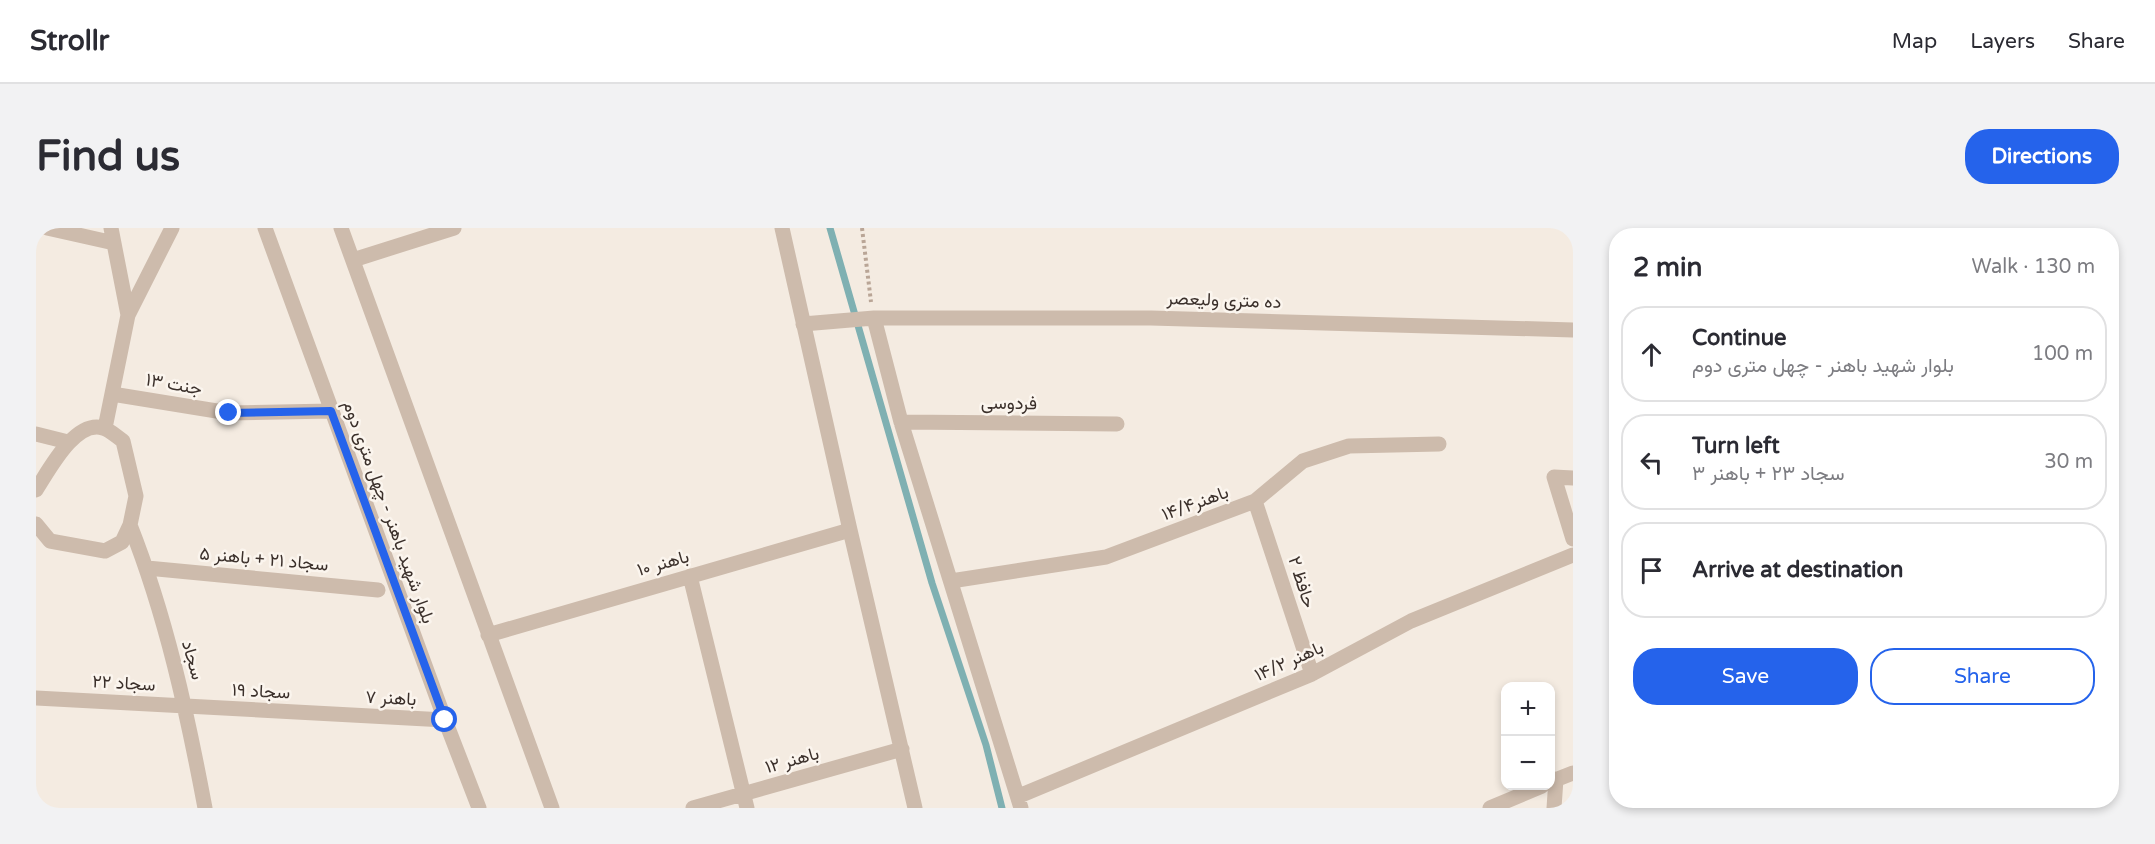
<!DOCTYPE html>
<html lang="en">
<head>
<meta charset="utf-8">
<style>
  :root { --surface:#fff; --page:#f2f2f3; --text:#2b2b33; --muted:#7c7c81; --line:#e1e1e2; --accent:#2563eb }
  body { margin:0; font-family:"Varela Round",Vazirmatn,sans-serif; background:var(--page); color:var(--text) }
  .controls { position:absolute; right:18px; bottom:18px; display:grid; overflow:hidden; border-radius:12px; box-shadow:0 3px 9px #0003 }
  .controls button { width:54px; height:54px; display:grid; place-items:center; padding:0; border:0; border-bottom:2px solid var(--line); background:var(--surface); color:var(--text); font:30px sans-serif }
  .stop { position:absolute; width:18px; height:18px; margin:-14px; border:4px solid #2563eb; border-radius:50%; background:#fff }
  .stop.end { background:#2563eb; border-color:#fff; box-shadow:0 2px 6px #0008 }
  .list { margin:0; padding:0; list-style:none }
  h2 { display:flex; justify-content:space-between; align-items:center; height:78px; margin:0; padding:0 24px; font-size:26px }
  h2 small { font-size:20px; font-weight:400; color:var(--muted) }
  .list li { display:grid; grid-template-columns:39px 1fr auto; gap:18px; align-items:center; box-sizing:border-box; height:96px; margin:0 12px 12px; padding:0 12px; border:2px solid var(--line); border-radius:24px }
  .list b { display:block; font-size:22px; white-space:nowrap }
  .list p { margin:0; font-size:20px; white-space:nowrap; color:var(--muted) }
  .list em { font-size:20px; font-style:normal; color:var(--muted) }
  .actions { display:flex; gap:12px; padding:18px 24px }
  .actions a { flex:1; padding:14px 0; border:2px solid var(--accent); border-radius:24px; text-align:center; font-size:21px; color:var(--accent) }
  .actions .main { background:var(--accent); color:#fff }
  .icon { flex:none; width:33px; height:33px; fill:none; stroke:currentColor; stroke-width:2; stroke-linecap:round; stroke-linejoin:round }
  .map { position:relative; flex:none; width:1537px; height:580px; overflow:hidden; border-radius:24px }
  header { display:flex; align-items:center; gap:36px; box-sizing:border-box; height:84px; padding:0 30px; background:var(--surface); border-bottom:2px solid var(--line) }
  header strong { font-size:28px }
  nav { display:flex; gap:33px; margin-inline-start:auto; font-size:21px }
  .intro { display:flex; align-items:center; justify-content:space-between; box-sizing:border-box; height:144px; padding:0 36px }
  h1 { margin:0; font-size:42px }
  .button { padding:15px 27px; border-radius:24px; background:var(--accent); color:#fff; font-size:21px; font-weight:700 }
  main { display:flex; gap:36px; padding:0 36px }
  aside { flex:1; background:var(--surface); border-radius:24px; box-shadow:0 3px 9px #0003 }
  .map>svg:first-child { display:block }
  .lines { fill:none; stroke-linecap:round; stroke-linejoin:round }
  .stream { stroke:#7fb0b2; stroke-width:7 }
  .path { stroke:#b9a596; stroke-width:4; stroke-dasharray:3 3; stroke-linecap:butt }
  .minor { stroke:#cdbbac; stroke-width:15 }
  .route { stroke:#2563eb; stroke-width:8 }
  .labels { text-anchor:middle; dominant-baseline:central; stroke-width:5; stroke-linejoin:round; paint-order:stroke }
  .street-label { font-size:18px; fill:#3b302b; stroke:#fbf5ee }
</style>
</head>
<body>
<header>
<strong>Strollr</strong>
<nav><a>Map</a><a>Layers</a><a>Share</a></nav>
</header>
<div class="intro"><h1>Find us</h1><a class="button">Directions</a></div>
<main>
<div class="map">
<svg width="1537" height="580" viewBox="0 0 1537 580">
  <rect width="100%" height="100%" fill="#f4ebe1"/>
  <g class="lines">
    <path class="stream" d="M794,0L896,355L950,517L966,580"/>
    <path class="path" d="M826,0L835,74"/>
    <path class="minor" d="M11,0L78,15
      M229,0L409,492L443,580
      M305,0L516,580
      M746,0L814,302L879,580
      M317,32L418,0
      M92,87L136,0
      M838,90L865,194L985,580
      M767,96L838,90H1115L1537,102
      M76,166L193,185L295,183
      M865,194L1081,196
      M69,200L92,87L75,0
      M0,206L32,214
      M1537,250L1518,249L1537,311
      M0,262C12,244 39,191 67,200C74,202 81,209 87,213L100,268L94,297L86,314L69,323L14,313L0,296
      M1219,273L1276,446
      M94,297C130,388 151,484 169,580
      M111,340L342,362
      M654,348L711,580
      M915,353L1070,329L1219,273L1267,233L1313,218L1403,216
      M452,407L814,302
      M0,470L409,492
      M1514,554L1537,545
      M983,568L1276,446L1375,393L1537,327
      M657,580L866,521
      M1454,580L1506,558
      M1518,580L1520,551"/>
  </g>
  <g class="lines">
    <path class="route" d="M193,185L295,183L409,492"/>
  </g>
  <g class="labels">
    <g class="street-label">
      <text transform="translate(1188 72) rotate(2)">ده متری ولیعصر</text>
      <text transform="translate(138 156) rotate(10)">جنت ۱۳</text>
      <text transform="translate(973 175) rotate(1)">فردوسی</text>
      <text transform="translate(1159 275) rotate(-20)">باهنر۱۴/۴</text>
      <text transform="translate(353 284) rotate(70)">بلوار شهید باهنر - چهل متری دوم</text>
      <text transform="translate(228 331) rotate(5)">سجاد ۲۱ + باهنر ۵</text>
      <text transform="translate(627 335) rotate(-16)">باهنر ۱۰</text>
      <text transform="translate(1266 354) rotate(72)">حافظ ۲</text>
      <text transform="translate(157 432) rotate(74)">سجاد</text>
      <text transform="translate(1253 433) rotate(-24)">باهنر ۱۴/۲</text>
      <text transform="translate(88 455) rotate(3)">سجاد ۲۲</text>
      <text transform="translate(225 463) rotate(3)">سجاد ۱۹</text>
      <text transform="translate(355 470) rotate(3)">باهنر ۷</text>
      <text transform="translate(756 532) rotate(-16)">باهنر ۱۲</text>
    </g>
  </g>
</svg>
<div class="controls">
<button>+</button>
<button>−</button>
</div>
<div class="stop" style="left:409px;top:492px"></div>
<div class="stop end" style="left:193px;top:185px"></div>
</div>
<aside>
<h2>2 min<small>Walk · 130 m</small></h2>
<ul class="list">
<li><svg class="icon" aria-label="ahead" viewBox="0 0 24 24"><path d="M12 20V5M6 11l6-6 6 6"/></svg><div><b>Continue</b><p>بلوار شهید باهنر - چهل متری دوم</p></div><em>100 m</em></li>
<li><svg class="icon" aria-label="left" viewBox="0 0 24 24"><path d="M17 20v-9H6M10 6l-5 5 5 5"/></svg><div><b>Turn left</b><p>سجاد ۲۳ + باهنر ۳</p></div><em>30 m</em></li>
<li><svg class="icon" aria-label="arrive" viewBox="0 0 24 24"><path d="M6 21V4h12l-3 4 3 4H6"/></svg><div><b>Arrive at destination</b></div></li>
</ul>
<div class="actions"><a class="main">Save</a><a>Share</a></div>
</aside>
</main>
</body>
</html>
